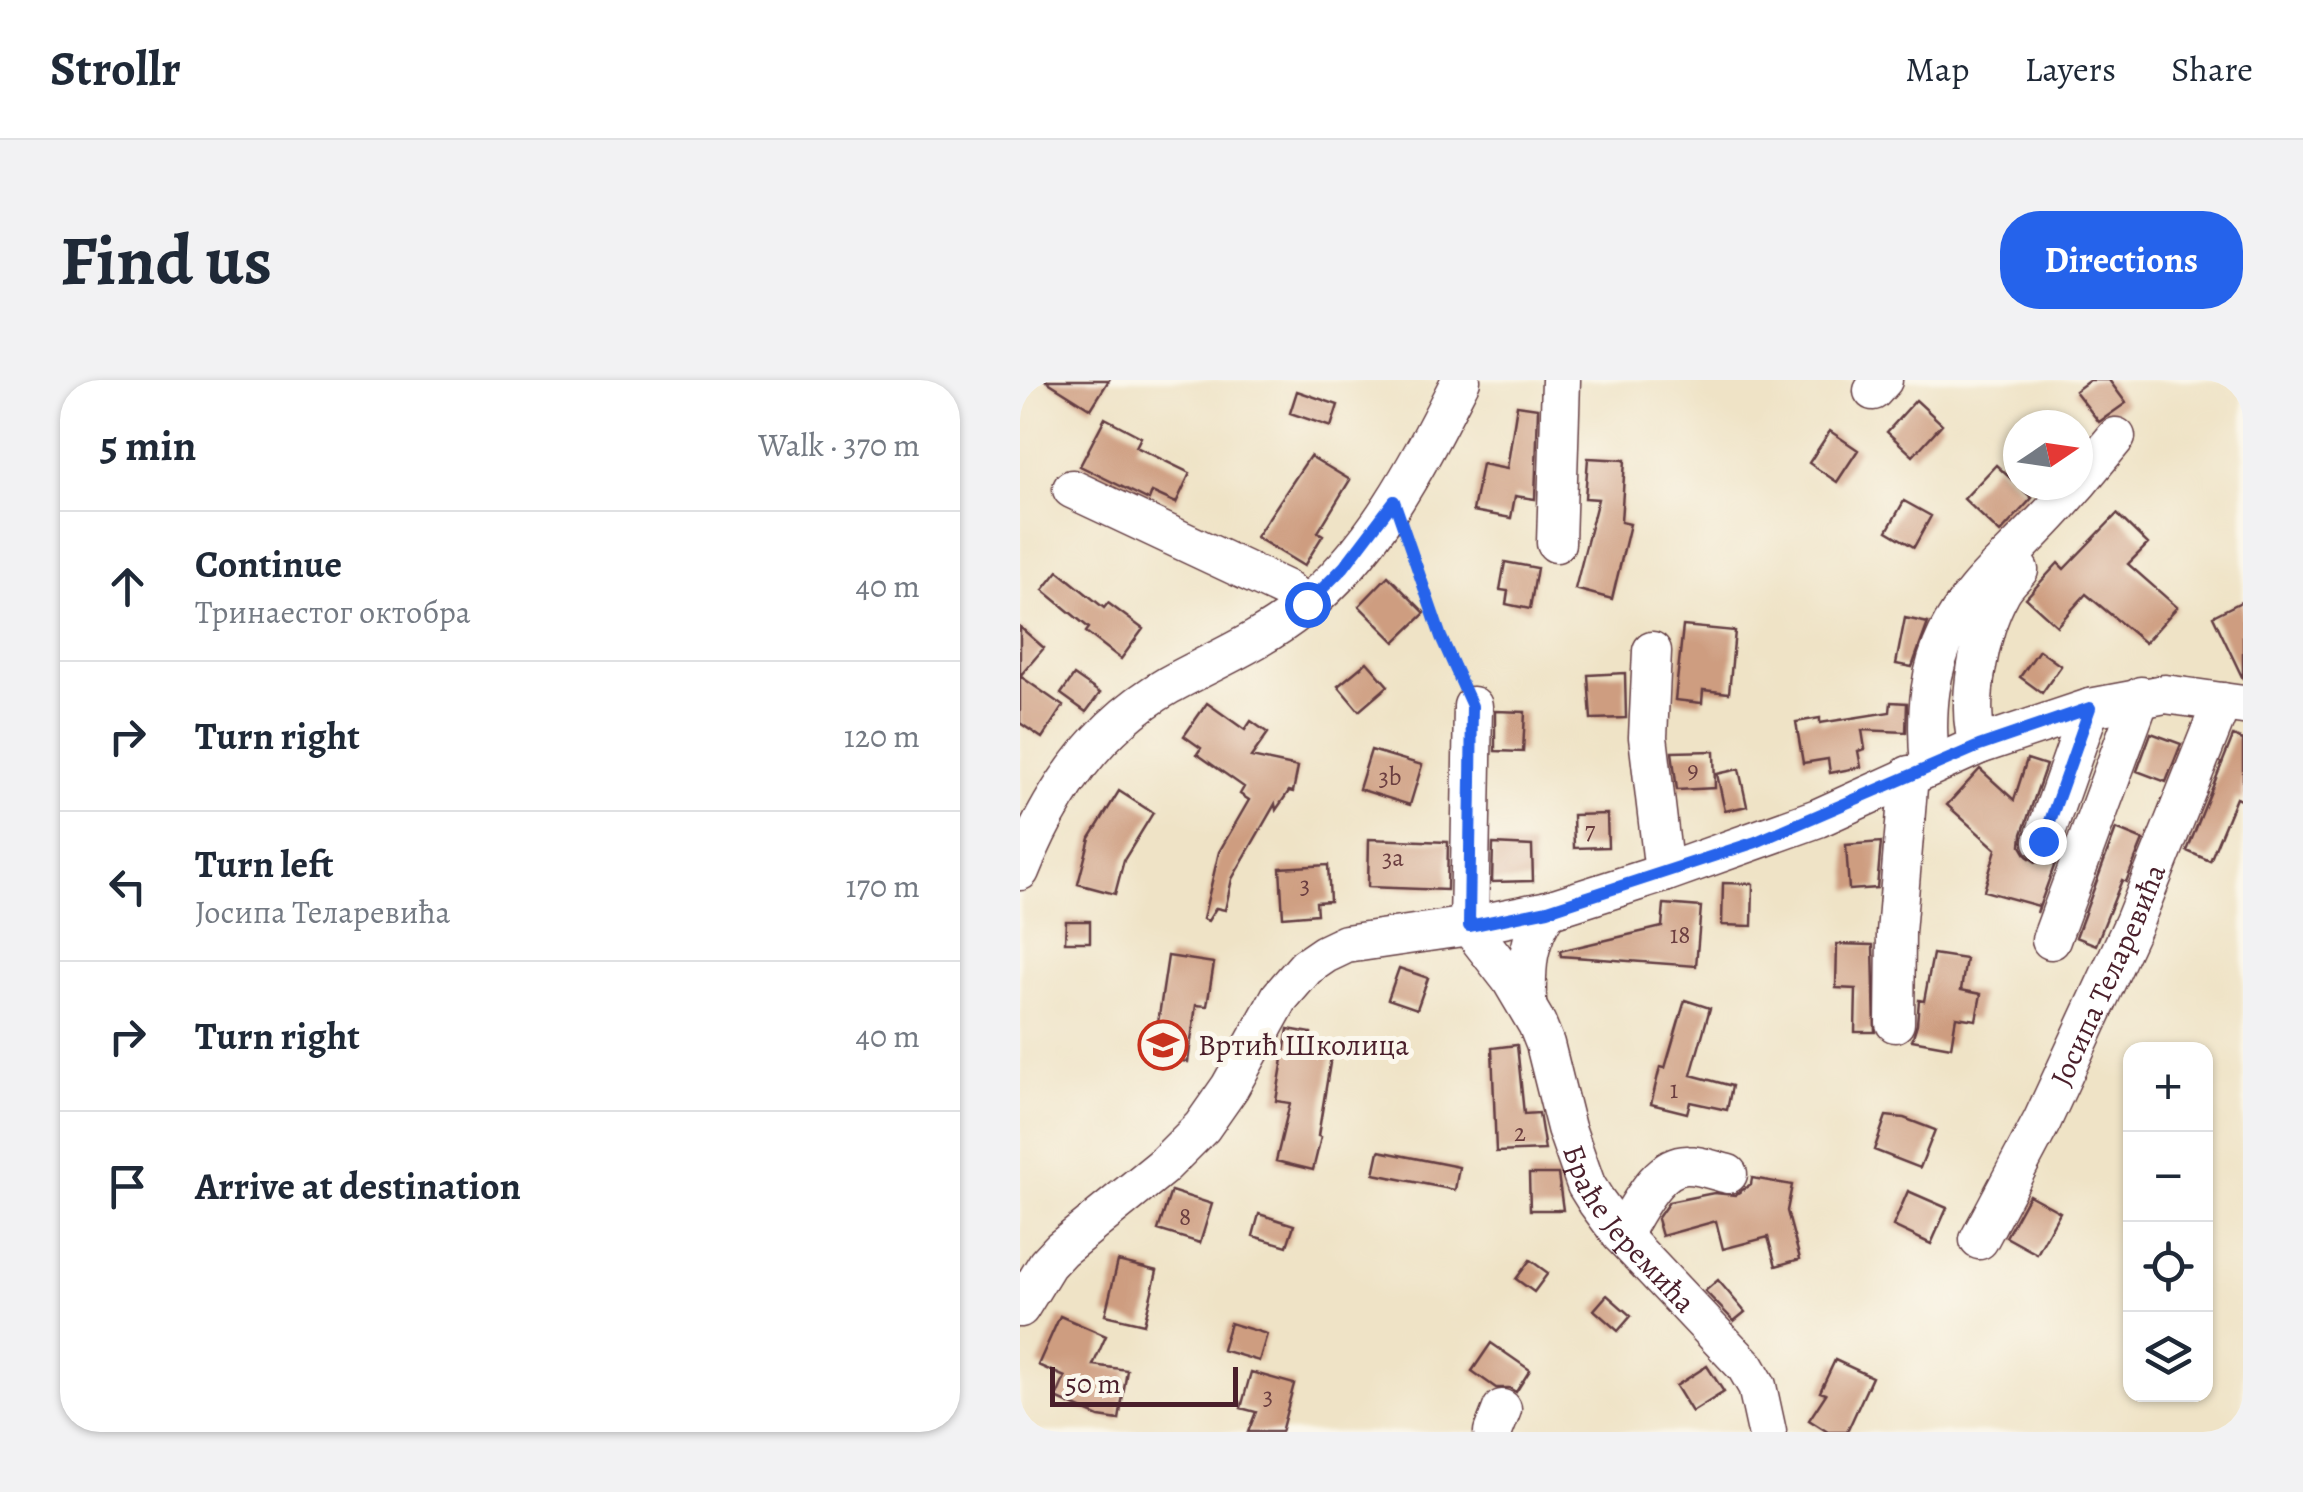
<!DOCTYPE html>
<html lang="en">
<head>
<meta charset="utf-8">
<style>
  :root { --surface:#fff; --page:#f2f2f3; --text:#1f2937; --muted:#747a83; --line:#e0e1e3; --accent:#2563eb }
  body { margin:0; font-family:Alegreya,serif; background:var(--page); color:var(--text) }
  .controls { position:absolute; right:30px; bottom:30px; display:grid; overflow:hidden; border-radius:20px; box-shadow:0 2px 8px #0004 }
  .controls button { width:90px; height:90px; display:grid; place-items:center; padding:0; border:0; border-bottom:2px solid var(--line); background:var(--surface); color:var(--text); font:50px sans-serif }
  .compass { position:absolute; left:983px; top:30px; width:90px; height:90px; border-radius:50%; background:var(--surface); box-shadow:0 2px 8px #0004; rotate:77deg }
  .scale { position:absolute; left:30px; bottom:25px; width:188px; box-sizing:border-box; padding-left:10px; border:5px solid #4a1f2b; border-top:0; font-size:28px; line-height:35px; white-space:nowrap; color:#4a1f2b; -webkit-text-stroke:8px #fbf7ec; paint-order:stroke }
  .stop { position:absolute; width:30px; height:30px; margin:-22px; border:8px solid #2563eb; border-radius:50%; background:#fff }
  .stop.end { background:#2563eb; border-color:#fff; box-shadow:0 2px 10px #0008 }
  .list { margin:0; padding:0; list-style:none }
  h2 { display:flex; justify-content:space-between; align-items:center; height:130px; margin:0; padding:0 40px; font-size:42px }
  h2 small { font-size:32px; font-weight:400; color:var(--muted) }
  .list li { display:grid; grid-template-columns:65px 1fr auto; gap:30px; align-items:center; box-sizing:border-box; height:150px; padding:0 40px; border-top:2px solid var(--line) }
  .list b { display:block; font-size:38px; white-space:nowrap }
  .list p { margin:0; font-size:32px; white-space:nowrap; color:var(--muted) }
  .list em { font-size:32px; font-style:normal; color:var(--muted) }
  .icon { flex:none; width:55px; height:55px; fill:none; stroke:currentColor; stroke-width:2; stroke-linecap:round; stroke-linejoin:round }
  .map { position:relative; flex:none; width:1223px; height:1052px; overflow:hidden; border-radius:40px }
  header { display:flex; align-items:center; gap:60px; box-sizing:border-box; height:140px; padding:0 50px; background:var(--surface); border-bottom:2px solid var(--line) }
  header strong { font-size:48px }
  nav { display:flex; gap:55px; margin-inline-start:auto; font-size:35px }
  .intro { display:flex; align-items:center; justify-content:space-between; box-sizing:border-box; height:240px; padding:0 60px }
  h1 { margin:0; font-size:70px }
  .button { padding:25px 45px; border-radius:40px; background:var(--accent); color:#fff; font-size:35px; font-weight:700 }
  main { display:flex; gap:60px; padding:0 60px }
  aside { flex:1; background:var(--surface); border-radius:40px; box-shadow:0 2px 8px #0004 }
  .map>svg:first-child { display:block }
  .building { fill:#ce9d80 }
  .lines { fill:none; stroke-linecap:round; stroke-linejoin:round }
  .minor-casing { stroke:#633c42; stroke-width:41 }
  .path { stroke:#633c42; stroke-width:5; stroke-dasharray:2.5 8; stroke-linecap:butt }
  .minor { stroke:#fff; stroke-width:38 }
  .route { stroke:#2563eb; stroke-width:12 }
  .labels { text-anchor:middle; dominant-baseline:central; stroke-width:10; stroke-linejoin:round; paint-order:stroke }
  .number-label { font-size:25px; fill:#6b3e40 }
  .street-label { font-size:30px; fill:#4a1f2b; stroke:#fbf7ec }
  .poi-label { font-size:30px; fill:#4a1f2b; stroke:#fbf7ec; text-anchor:start }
</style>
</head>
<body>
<header>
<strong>Strollr</strong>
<nav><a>Map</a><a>Layers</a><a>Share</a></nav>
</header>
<div class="intro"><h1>Find us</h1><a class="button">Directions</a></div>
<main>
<aside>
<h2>5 min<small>Walk · 370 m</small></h2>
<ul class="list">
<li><svg class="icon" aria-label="ahead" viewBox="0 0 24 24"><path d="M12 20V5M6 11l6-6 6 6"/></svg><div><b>Continue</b><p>Тринаестог октобра</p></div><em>40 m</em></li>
<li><svg class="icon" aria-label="right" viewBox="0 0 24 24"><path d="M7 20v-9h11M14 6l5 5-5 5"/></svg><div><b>Turn right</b></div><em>120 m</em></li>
<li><svg class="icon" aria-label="left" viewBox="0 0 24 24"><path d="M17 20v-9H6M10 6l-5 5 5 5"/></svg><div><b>Turn left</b><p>Јосипа Теларевића</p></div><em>170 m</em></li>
<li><svg class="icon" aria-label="right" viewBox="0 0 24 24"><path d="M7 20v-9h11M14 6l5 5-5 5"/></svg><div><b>Turn right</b></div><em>40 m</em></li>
<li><svg class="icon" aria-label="arrive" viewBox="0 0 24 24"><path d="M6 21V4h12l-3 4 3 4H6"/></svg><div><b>Arrive at destination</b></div></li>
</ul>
</aside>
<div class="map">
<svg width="1223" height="1052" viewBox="0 0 1223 1052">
  <rect width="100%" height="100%" fill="#fbf7ec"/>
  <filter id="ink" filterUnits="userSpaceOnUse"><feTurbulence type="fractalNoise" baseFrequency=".01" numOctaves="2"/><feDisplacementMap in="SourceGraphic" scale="20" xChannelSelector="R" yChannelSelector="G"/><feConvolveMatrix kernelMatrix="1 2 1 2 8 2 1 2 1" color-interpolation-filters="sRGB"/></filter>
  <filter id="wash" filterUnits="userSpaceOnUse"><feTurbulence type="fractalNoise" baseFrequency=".0048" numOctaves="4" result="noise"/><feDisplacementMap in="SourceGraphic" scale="40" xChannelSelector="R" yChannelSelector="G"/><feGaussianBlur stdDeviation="2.25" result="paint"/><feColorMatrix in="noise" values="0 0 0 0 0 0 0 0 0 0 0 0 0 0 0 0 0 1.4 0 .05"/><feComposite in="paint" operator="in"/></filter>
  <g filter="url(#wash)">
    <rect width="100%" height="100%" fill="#efe3c6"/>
    <g id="blocks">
      <path class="building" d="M25,0H89L71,29Z
        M1070,0H1089L1106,23L1079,42L1055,11Z
        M277,11L318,25L311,47L270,33Z
        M896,20L922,44L893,76L867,52Z
        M497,25L518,28L515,119L495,116L491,138L453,131L462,84L487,89Z
        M85,38L121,57L116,67L170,93L156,123L132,112L129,120L60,86Z
        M810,51L838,70L817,102L789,83Z
        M290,76L330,100L298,152L303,155L284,186L236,157Z
        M568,78L605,80L601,142L610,144L592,219L555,209L578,119L565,118Z
        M976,85L1012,118L980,153L944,119Z
        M884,121L911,136L894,167L867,151Z
        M1097,134L1128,164L1108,184L1157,227L1125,263L1066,214L1037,246L1006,218L1038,183L1044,189Z
        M485,182L517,188L510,229L486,224L488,211L480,210Z
        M38,191L84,228L88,223L123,249L101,279L66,252L69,248L23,210Z
        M368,196L405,233L375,262L339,226Z
        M1223,221V299L1193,236Z
        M885,238L908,243L892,287L876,284Z
        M663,246L715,251L709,313L683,310L682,323L655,320Z
        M0,247L24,268L0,296L43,326L22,358L0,343Z
        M1019,270L1041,286L1022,313L1000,297Z
        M347,282L368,306L339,331L318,306Z
        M605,293L606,338L571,339L568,295Z
        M54,295L80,313L66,332L41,314Z
        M871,322L887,323L886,352L842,350L845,369L838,371L841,387L810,393L808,379L783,383L776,342L800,338V343L870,332Z
        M187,323L225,350L231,341L248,353L231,377L278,387L273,412L269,411L256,430L255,424L212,499L205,530L196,528L188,541L183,539L199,472L229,420L220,414L224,407L177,374L181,368L164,356Z
        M475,331L505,332L503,372L475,371Z
        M1131,353L1161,364L1146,402L1117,391Z
        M1213,356L1223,360V421L1216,418L1190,481L1167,471Z
        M351,370L402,385L390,425L339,409Z
        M694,371L695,408L657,410L652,372Z
        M1007,379L1026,385L1002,454L1001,466L1007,476L1016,482L1028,483L1037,478L1017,533L1019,526L964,511L976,469L927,425L960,389L994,420Z
        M719,389L727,426L705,431L697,394Z
        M99,411L133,433L104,480L95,514L58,504L70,458Z
        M587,434L588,467L554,468L553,435Z
        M1096,449L1123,460L1106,502L1102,500L1076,565L1056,557Z
        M349,459L428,462L427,510L348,507Z
        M861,462L857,508L829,510L826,465Z
        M473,464L512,466L513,501L472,502Z
        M308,485L310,521L296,522L297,534L263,537L260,488Z
        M703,503L733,504L732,546L702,545Z
        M644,524L681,527L676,586L541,576L540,571L642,547Z
        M46,541H70V562H45Z
        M817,564L853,565L855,652H835L836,609L816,608Z
        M913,574L946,579L941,610L961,614L956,640L936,637L931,667L892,660L897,644L899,620L904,621Z
        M148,576L194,583L187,626L176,625L168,682L133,676Z
        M379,588L408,598L397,629L368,619Z
        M665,620L690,628L671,695L712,706L707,730L670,722L667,733L631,724L640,687L645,688Z
        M268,649L291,653L288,667L312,671L298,756L301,757L293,790L256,781L270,723L256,721Z
        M497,665L504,734L519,733L525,770L476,772L472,668Z
        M866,736L884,738L915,750L900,788L854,770Z
        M359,771L439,787L435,810L354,794Z
        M509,794H538L543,830H510Z
        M732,798L772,805L767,831L780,879L756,886L748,857L703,869L696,841L642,856L637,839L649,822L694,813L715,815L731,804Z
        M151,811L192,824L180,863L138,850Z
        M888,811L927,828L911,864L873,846Z
        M1009,815L1040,832L1017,874L986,857Z
        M239,834L274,845L267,866L233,856Z
        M510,880L528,893L514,912L496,899Z
        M98,881L137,891L124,944L85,935Z
        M698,900L725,932L714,941L685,911Z
        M587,915L611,936L598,951L574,930Z
        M40,936L86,956L73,985L107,990L99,1040L79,1037L36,1018L45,997L18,985Z
        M210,943L247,954L239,981L202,970Z
        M471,963L510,990L496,1012L489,1008H476L452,991Z
        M815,980L852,997L827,1052H808L789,1040L806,1014L800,1012Z
        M687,986L704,1012L672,1032L656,1006Z
        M231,992L274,1004L261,1052H228L236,1032L221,1028Z"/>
    </g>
  </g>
  <g filter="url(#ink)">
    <use href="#blocks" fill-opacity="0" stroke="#633c42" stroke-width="2.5"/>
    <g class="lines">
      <g class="minor-casing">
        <g id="minor">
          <path d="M853,11L863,0"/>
          <path d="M1058,103L1096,57"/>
          <path d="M52,109L265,209L287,225"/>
          <path d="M536,163L541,0"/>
          <path d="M632,271L628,357L644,493"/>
          <path d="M959,365C944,329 960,248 980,214C984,205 993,197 999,190"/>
          <path d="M910,386C895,228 969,210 1056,105"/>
          <path d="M1023,461L1070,328"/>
          <path d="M0,491C30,415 77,346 149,305C193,281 243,260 281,229C355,171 399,82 441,0"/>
          <path id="s1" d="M449,546L491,600L517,644L525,664L546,748L566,805L576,821L601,855L726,987L737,1006L747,1052"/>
          <path d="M449,546L453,326"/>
          <path d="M1031,560L1121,316"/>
          <path d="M507,622C506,586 507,560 528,530"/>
          <path d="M875,643L876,553L889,395"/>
          <path d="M601,855C616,833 636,784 668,785C680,785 696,791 708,794"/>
          <path id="s2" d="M959,860L1022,741L1114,542L1202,322"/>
          <path d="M0,928L27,884L41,869L142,787L182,747L210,707L260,617L286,587L305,574L326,564L449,546L528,530L644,493L798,438L959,365L1070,328L1145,314L1223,325"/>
          <path d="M473,1052L482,1029"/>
        </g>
      </g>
      <path class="path" d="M387,157L421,257L441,301"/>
      <use href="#minor" class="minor"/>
    </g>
  </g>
  <g class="lines" filter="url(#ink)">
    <path class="route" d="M287,224L324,187L374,121L421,257L452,326L449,546L528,530L736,462L959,366L1070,328L1023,461"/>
  </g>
  <defs>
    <g id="school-ring" transform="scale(2.5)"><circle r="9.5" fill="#fbf7ec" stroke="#c8321e" stroke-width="1.5"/><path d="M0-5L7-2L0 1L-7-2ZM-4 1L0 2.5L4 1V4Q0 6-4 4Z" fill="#c8321e"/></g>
  </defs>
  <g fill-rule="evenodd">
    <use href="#school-ring" x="143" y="665"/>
  </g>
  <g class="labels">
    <g class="number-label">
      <text x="673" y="390">9</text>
      <text x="370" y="397">3b</text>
      <text x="570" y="451">7</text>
      <text x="373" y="478">3a</text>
      <text x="285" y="505">3</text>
      <text x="660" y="555">18</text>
      <text x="654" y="710">1</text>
      <text x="500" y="753">2</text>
      <text x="165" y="837">8</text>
      <text x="248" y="1016">3</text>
    </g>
    <g class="street-label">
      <text stroke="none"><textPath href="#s2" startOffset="295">Јосипа Теларевића</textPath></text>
      <text stroke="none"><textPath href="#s1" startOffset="348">Браће Јеремића</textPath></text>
    </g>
    <g class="poi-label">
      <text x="178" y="665">Вртић Школица</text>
    </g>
  </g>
</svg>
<div class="controls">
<button>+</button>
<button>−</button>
<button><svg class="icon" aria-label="locate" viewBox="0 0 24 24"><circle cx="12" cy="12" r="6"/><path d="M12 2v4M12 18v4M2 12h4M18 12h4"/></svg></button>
<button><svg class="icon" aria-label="layers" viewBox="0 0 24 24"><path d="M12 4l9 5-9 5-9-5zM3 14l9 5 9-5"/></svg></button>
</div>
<svg class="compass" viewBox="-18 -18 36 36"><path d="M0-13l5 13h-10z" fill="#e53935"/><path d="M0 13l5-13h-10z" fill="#747a83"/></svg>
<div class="scale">50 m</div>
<div class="stop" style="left:287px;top:224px"></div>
<div class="stop end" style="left:1023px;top:461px"></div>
</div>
</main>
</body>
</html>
